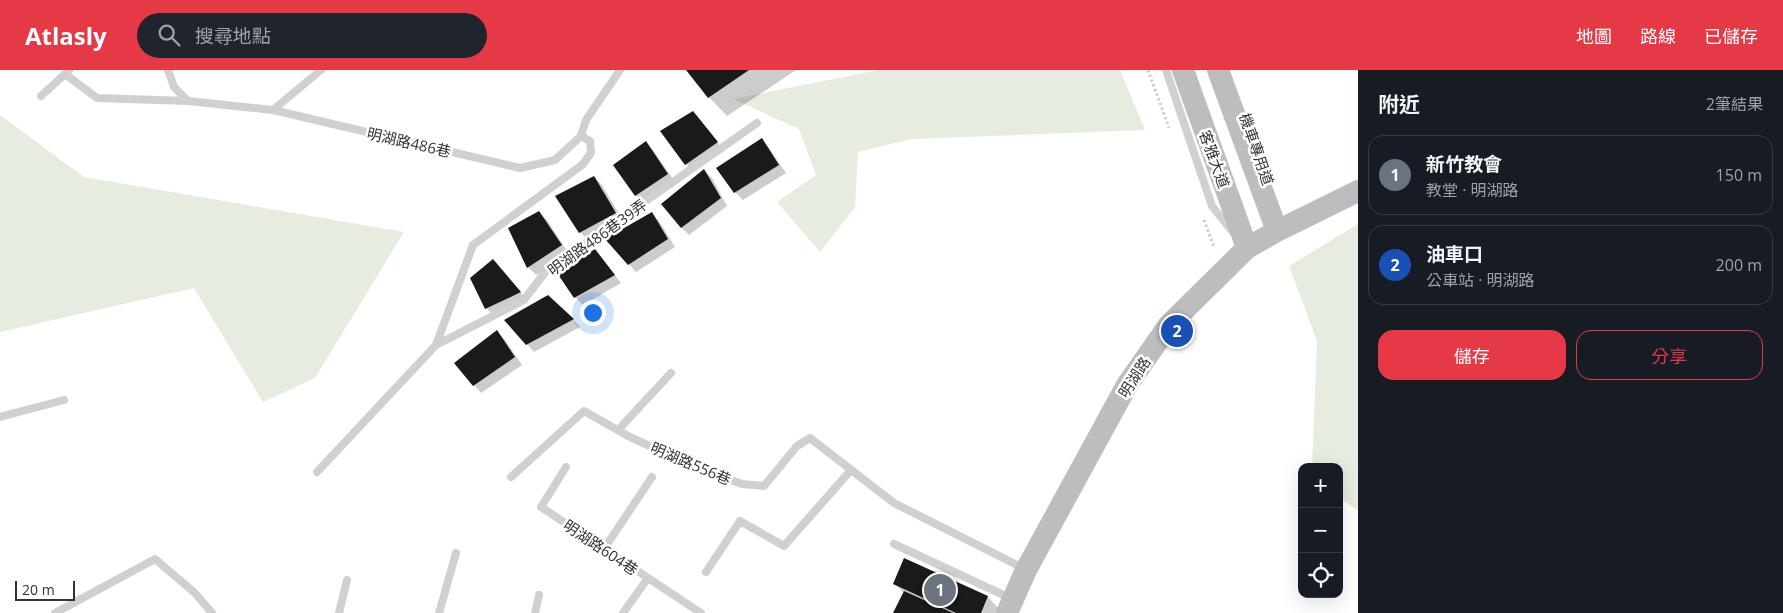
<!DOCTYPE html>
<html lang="zh-TW">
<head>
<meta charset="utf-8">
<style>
  :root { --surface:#171b24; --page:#20242c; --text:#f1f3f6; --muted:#9ea1a6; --line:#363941; --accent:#e63946 }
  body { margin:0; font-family:"Open Sans","Noto Sans TC",sans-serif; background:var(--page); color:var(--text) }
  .controls { position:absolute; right:15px; bottom:15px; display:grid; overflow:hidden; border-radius:10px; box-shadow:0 5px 20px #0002 }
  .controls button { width:45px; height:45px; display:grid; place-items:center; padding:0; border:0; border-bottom:1px solid var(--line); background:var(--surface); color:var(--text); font:25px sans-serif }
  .scale { position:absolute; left:15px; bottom:12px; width:60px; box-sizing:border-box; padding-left:5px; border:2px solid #333; border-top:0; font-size:14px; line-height:18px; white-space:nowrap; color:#333; -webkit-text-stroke:4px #fff; paint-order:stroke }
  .you { position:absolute; left:592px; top:242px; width:18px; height:18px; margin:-12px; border:4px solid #fff; border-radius:50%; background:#1a73e8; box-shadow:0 0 0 8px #1a73e833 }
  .badge { display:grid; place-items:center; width:32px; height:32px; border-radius:50%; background:var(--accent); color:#fff; font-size:16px; font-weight:700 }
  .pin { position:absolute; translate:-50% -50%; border:2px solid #fff; box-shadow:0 1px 5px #0006 }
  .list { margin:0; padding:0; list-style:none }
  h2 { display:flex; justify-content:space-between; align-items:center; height:65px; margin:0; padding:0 20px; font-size:21px }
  h2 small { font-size:16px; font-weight:400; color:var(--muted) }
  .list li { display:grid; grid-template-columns:32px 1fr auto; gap:15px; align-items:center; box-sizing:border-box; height:80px; margin:0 10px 10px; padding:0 10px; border:1px solid var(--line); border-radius:15px }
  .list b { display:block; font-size:19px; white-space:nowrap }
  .list p { margin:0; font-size:16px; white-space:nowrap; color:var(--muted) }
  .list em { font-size:16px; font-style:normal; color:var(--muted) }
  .actions { display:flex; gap:10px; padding:15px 20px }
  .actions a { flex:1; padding:11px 0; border:1px solid var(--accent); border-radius:15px; text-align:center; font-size:18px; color:var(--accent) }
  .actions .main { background:var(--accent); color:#fff }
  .icon { flex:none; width:28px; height:28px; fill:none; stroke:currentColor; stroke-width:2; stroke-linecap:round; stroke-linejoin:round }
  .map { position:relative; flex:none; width:1358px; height:543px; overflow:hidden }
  header { display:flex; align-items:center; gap:30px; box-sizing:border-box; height:70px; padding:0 25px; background:var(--accent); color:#fff }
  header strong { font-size:24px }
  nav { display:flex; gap:28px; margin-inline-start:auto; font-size:18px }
  .search { width:350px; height:45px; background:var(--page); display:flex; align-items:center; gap:12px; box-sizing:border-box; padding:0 18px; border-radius:28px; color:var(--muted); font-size:19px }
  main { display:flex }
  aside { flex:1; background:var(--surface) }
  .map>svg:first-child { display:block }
  .green { fill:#e6ecdf }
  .shadow { fill:#0003 }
  .building { fill:#1a1a1a }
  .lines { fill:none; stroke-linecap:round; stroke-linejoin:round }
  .path { stroke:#cdcdcd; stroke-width:3; stroke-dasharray:2.5 2.5; stroke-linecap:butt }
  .lane { stroke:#d0d0d0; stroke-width:8 }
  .secondary { stroke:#bdbdbd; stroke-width:22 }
  .labels { text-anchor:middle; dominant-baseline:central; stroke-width:5; stroke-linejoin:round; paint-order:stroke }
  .street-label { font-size:15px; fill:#333; stroke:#fff }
</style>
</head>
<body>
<header>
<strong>Atlasly</strong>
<div class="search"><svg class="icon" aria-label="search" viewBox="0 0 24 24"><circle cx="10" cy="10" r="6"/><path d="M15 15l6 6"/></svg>搜尋地點</div>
<nav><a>地圖</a><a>路線</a><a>已儲存</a></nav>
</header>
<main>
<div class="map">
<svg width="1358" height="543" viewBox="0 0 1358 543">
  <rect width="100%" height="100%" fill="#fff"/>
  <path class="green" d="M879,0H1120L1145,60L911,69L858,82L855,137L820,182L777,132L816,105L799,59L733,29Z
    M0,45L84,107L404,162L315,308L263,332L194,218L0,262Z
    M1358,154V440L1339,428V397H1312L1317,271L1289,196Z"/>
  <path class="shadow" d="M688,0H796L727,46L709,27Z
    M700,50L724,81L693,101L686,94Z
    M762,70L769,78L786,103L743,130L735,122Z
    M646,73L653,80L675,112L644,133L636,125L615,95Z
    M704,100L712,108L727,136L689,165L681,157Z
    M594,107L602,115L623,151L588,170L580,162Z
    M539,142L547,150L569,184L536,205L528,197L510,159Z
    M651,143L659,151L675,177L636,202L629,194Z
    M595,180L621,213L583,235L575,227Z
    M501,199L527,230L494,246L486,238Z
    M573,249L580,257L534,282L527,274Z
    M497,262L505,270L522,295L481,323L474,315Z
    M905,490L988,527L999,539L997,543H895L904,523L894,513Z"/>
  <path class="building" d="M686,0H749L708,28Z
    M693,41L718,72L685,95L660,61Z
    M762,68L779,95L734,123L716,98Z
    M646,71L668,104L635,126L613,95Z
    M704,99L721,128L681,158L661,134Z
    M594,106L616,143L579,163L555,126Z
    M539,141L562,175L527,198L508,158Z
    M652,142L668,169L628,195L605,169Z
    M595,179L615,205L574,228L557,203Z
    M493,189L521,222L485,239L470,208Z
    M548,225L574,249L526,275L504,250Z
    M497,260L515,287L473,316L454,293Z
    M904,488L988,526L981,543H956L893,514Z
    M904,521L953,543H893Z"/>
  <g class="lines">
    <path class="path" d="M1148,0L1169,58
      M1204,150L1214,177"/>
    <path class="lane" d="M69,0L65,4L97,28L188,31
      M168,0L174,17L188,31L273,40L520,98L555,90L581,66L586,50L620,0
      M1166,0L1212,136L1232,161
      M41,26L65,4
      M273,40L321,0
      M436,275L524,230L546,201L757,53
      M0,347L64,330
      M618,360L671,303
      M566,397L541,437L701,543
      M317,402L436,275L473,175L582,95L591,83L590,71L581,66
      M511,407L584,341L630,367L700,399L742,414L764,416L797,376L810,368L894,433L1023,498
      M894,474L1010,528
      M604,479L652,407
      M706,502L740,451L784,476L851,400
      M55,543L155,489L195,523L212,543
      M339,543L347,510
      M439,543L456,483
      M535,543L539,525
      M623,543L648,508"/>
    <path class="secondary" d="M1183,0L1247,178
      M1218,0L1277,161
      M1007,543L1026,500L1127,315L1169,255L1247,178L1277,161L1358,121"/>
  </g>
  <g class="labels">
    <g class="street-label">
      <text transform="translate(409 72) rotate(13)">明湖路486巷</text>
      <text transform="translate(1257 79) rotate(71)">機車專用道</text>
      <text transform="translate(1215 89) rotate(70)">客雅大道</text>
      <text transform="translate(597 167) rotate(-36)">明湖路486巷39弄</text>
      <text transform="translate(1134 307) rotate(-57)">明湖路</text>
      <text transform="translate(691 393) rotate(23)">明湖路556巷</text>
      <text transform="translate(601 477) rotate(34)">明湖路604巷</text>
    </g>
  </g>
</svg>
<div class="controls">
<button>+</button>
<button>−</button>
<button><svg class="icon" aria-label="locate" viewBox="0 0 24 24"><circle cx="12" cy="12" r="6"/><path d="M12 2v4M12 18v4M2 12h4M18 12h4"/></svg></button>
</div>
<div class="scale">20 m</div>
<div class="you"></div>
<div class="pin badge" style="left:940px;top:520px;background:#6b7280">1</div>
<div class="pin badge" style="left:1177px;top:261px;background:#1a4fb4">2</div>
</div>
<aside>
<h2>附近<small>2筆結果</small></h2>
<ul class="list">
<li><span class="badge" style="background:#6b7280">1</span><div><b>新竹教會</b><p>教堂 · 明湖路</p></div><em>150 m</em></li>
<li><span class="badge" style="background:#1a4fb4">2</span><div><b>油車口</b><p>公車站 · 明湖路</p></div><em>200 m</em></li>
</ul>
<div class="actions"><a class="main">儲存</a><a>分享</a></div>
</aside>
</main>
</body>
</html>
